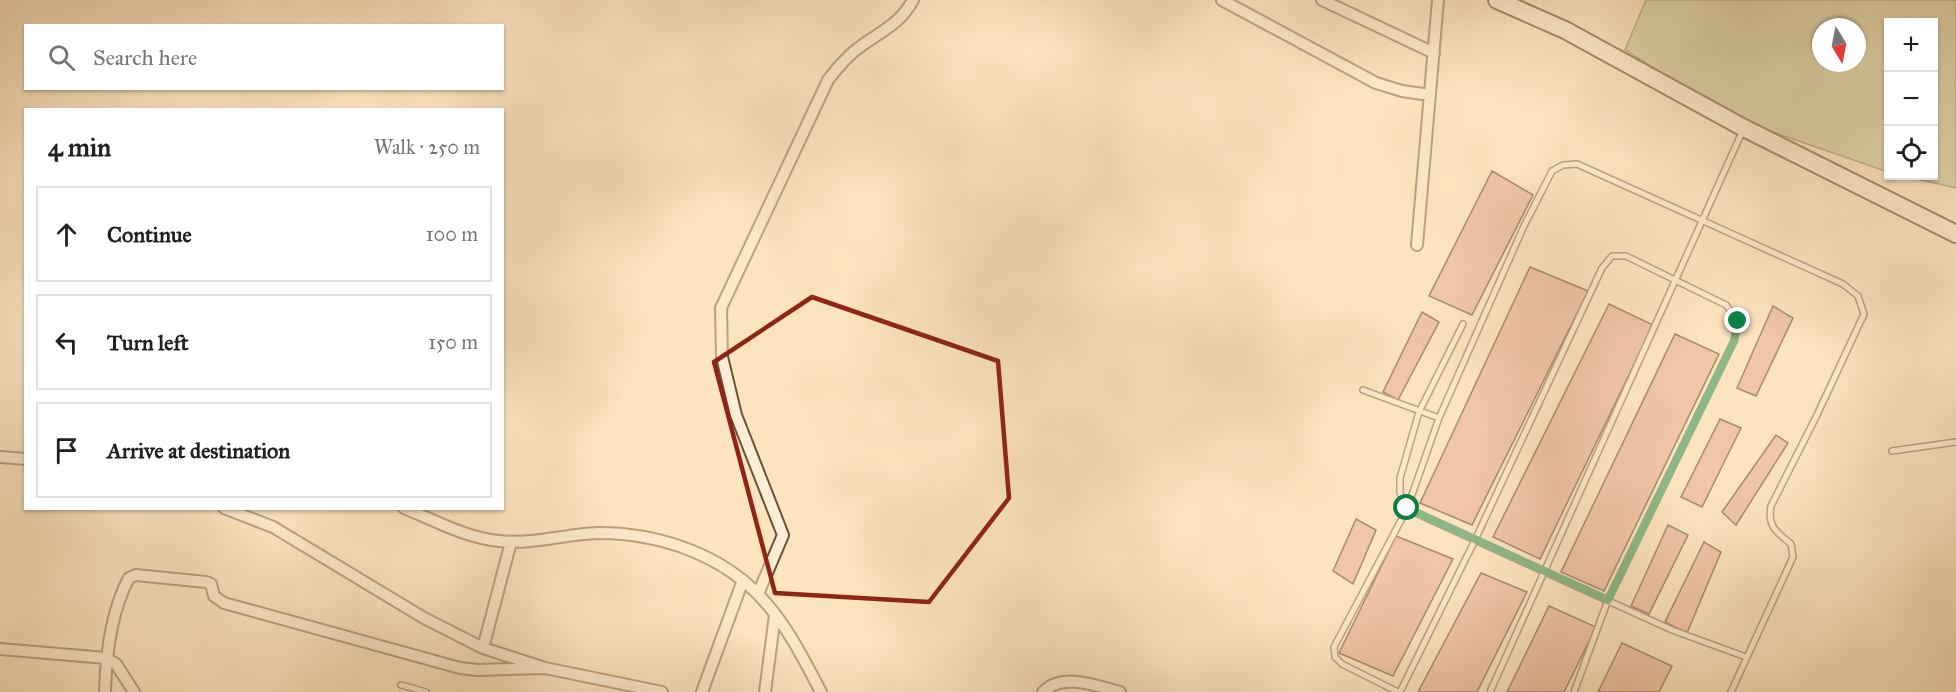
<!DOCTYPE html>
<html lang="en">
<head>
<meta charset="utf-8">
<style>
  :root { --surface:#fff; --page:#f6f6f6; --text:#202124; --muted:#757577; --line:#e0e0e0 }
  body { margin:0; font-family:"IM FELL Great Primer",serif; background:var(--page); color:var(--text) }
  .controls { position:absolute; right:18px; top:18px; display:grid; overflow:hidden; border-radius:0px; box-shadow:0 2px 4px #0004 }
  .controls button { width:54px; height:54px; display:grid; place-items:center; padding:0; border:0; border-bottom:2px solid var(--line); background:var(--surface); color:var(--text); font:30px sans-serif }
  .compass { position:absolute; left:1812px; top:18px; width:54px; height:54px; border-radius:50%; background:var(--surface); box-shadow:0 2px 4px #0004; rotate:170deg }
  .stop { position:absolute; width:18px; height:18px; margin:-14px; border:4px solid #0b8043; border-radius:50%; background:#fff }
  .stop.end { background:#0b8043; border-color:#fff; box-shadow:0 2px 6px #0008 }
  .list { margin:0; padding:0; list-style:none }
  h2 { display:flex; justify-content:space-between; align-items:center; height:78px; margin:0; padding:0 24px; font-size:26px }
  h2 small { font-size:20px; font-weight:400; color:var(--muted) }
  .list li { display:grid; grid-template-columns:39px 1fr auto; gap:18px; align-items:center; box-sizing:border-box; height:96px; margin:0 12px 12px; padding:0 12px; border:2px solid var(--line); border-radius:0px }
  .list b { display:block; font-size:22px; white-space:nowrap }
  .list em { font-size:20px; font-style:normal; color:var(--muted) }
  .icon { flex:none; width:33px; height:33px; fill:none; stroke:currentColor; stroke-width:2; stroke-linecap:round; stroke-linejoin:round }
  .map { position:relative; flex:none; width:1956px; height:692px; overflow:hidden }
  .search { position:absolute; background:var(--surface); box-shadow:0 2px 4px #0004; left:24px; top:24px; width:480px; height:66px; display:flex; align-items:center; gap:15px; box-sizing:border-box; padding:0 21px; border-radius:0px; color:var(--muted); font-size:22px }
  .panel { position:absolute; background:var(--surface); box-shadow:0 2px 4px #0004; left:24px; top:108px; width:480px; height:402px; border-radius:0px }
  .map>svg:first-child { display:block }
  .green { fill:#c0c492; stroke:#7d734d; stroke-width:1.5; fill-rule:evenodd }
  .building { fill:#e4a08d; stroke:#3a2208; stroke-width:1.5 }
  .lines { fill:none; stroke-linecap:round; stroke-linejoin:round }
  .lane-casing { stroke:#6a5236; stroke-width:8 }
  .street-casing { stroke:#6a5236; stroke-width:14 }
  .secondary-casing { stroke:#3a2208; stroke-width:20 }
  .lane { stroke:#fdedd6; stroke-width:5 }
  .street { stroke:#fdedd6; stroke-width:10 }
  .secondary { stroke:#fdedd6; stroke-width:16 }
  .route { stroke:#0b8043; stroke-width:8 }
  .marked { fill:none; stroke:#8f2418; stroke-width:4.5; stroke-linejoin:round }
</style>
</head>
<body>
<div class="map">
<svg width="1956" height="692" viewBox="0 0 1956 692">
  <rect width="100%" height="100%" fill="#fce4c0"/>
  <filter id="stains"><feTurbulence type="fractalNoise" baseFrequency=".00333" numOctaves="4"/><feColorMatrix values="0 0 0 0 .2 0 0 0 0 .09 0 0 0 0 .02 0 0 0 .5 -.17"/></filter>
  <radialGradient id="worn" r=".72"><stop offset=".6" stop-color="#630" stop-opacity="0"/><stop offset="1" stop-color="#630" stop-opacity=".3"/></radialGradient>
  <path class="green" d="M1646,0H1956V188L1904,176H1934V22H1888V172L1735,119L1625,50ZM1821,27H1857V63H1821Z"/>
  <path class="building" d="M1492,171L1533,195L1472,315L1429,296Z
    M1530,267L1588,291L1472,525L1420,503Z
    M1609,304L1653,325L1540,559L1493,537Z
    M1773,306L1793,318L1756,396L1737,388Z
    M1422,312L1439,322L1398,400L1383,392Z
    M1675,334L1719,354L1604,591L1561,572Z
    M1720,419L1741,428L1702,507L1681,497Z
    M1776,435L1788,443L1736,525L1722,512Z
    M1356,519L1376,530L1353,584L1333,571Z
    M1668,525L1688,535L1649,614L1631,606Z
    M1396,536L1453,559L1393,676L1339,653Z
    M1704,542L1721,552L1687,633L1665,622Z
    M1481,573L1527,592L1477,692H1418Z
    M1549,606L1596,627L1564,692H1507Z
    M1622,643L1672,666L1659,692H1598Z"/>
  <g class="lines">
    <g class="lane-casing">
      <path id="lane" d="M1463,324L1419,412L1400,478V493L1407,509L1672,630L1746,657
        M1363,390L1439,418
        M1892,451L1956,442
        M401,685L426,692
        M1398,692L1342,664L1335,657L1334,647L1407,509L1439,418L1524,226L1552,171L1563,165L1577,164L1843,284L1858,296L1864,314L1817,415L1771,506C1767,527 1777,532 1791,544L1793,557L1731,692
        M1400,692L1475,540L1602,268L1612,256H1626L1726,305L1738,320L1734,341L1608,600L1574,692
        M1490,692L1743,130"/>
    </g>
    <g class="street-casing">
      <path id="street" d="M1222,0L1376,83L1402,91L1430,95
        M1322,0L1434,53
        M1417,245L1438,0
        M0,457L26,459
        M224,508L273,527L424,618L483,648L545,668L662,692
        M404,508C434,520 466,538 499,541C532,545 565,534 598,533C660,533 725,555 766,603C789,629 805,662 821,692
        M758,594L783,535L736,415L722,357L721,308L828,80C838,67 848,55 861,46C882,31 900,24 913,0
        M483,648L511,542
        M0,649L106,658L116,664L134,692
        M105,692C106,654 111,611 129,578L136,575L206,582L211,584L214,596L224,603L460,668L477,670L545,668
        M702,692L743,580
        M765,692L775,615
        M1043,692C1063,672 1097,686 1120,692"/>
    </g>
    <g class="secondary-casing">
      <path id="secondary" d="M1497,0L1565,30L1744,128L1956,234"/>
    </g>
    <use href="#lane" class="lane"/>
    <use href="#street" class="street"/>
    <use href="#secondary" class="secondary"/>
  </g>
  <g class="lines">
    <path class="route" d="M1407,508L1608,600L1734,341L1738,321"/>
  </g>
  <path d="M0 0H1956V692H0ZM812,297L998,361L1009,498L929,602L775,593L714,362Z" fill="#fce4c0" fill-opacity=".55" fill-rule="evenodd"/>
  <path class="marked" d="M812,297L998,361L1009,498L929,602L775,593L714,362Z"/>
  <rect width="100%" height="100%" filter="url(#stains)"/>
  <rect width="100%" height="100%" fill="url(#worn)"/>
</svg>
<div class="controls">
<button>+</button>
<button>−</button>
<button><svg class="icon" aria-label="locate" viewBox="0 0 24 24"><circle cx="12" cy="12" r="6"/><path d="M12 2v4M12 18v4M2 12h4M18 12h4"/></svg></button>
</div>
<svg class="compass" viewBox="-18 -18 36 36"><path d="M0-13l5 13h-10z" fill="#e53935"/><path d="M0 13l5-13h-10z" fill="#757577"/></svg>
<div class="stop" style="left:1407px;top:508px"></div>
<div class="stop end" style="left:1738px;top:321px"></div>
<div class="search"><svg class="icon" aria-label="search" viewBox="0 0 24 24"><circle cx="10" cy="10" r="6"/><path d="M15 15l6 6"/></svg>Search here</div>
<section class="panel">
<h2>4 min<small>Walk · 250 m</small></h2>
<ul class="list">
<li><svg class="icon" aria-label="ahead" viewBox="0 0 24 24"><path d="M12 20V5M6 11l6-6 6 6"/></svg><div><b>Continue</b></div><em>100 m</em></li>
<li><svg class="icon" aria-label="left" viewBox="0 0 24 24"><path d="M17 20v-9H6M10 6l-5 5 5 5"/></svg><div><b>Turn left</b></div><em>150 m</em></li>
<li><svg class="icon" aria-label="arrive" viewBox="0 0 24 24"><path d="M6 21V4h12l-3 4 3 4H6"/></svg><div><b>Arrive at destination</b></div></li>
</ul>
</section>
</div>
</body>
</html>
